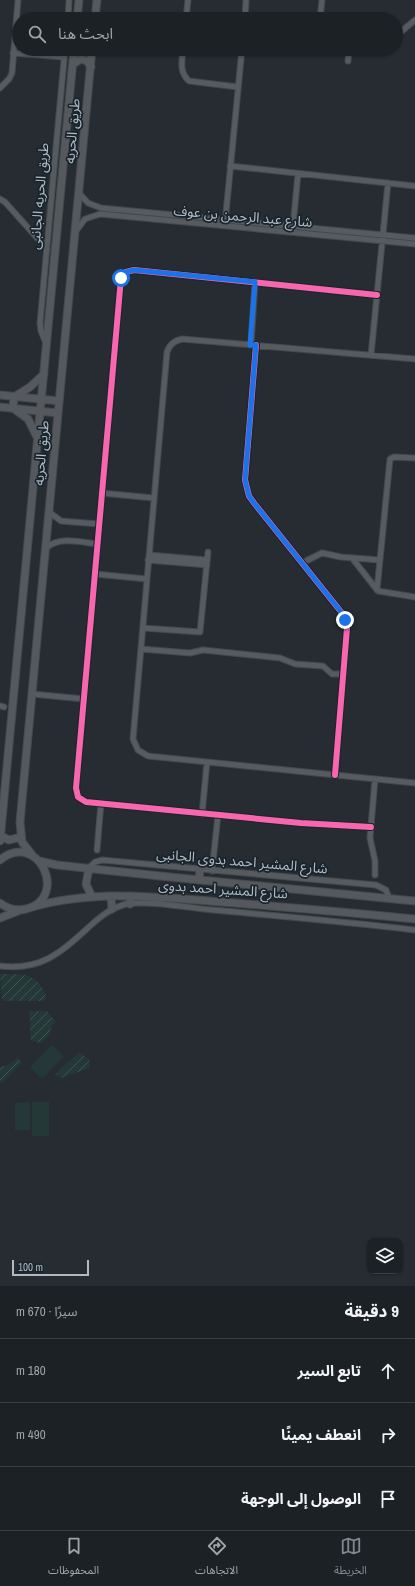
<!DOCTYPE html>
<html lang="ar">
<head>
<meta charset="utf-8">
<style>
  :root { --surface:#1c2125; --page:#25292d; --text:#f1f3f6; --muted:#a0a3a7; --line:#3a3e42; --accent:#7f8891 }
  body { margin:0; font-family:"Archivo Narrow","Noto Sans Arabic",sans-serif; background:var(--page); color:var(--text); direction:rtl }
  .controls { position:absolute; right:12px; bottom:12px; display:grid; overflow:hidden; border-radius:8px; box-shadow:0 1px 3px #0004 }
  .controls button { width:36px; height:36px; display:grid; place-items:center; padding:0; border:0; border-bottom:1px solid var(--line); background:var(--surface); color:var(--text); font:20px sans-serif }
  .scale { position:absolute; left:12px; bottom:10px; width:77px; box-sizing:border-box; padding-left:4px; border:2px solid #afbac4; border-top:0; font-size:11px; line-height:14px; white-space:nowrap; color:#afbac4; -webkit-text-stroke:3px #1a242c; paint-order:stroke }
  .stop { position:absolute; width:12px; height:12px; margin:-9px; border:3px solid #1a73e8; border-radius:50%; background:#fff }
  .stop.end { background:#1a73e8; border-color:#fff; box-shadow:0 1px 4px #0008 }
  .list { margin:0; padding:0; list-style:none }
  h2 { display:flex; justify-content:space-between; align-items:center; height:52px; margin:0; padding:0 16px; font-size:17px }
  h2 small { font-size:13px; font-weight:400; color:var(--muted) }
  .list li { display:grid; grid-template-columns:26px 1fr auto; gap:12px; align-items:center; box-sizing:border-box; height:64px; padding:0 16px; border-top:1px solid var(--line) }
  .list b { display:block; font-size:15px; white-space:nowrap }
  .list em { font-size:13px; font-style:normal; color:var(--muted) }
  .icon { flex:none; width:22px; height:22px; fill:none; stroke:currentColor; stroke-width:2; stroke-linecap:round; stroke-linejoin:round }
  .map { position:relative; flex:none; width:415px; height:1286px; overflow:hidden; direction:ltr }
  .search { position:absolute; background:var(--surface); box-shadow:0 1px 3px #0004; left:12px; right:12px; top:12px; height:44px; display:flex; align-items:center; gap:10px; box-sizing:border-box; padding:0 14px; border-radius:22px; color:var(--muted); font-size:15px }
  .sheet { height:244px; background:var(--surface) }
  nav { display:flex; justify-content:space-around; align-items:center; box-sizing:border-box; height:56px; border-top:1px solid var(--line); background:var(--surface); font-size:11px; color:var(--muted) }
  nav a { display:grid; justify-items:center; gap:2px }
  nav .on { color:var(--accent) }
  .map>svg:first-child { display:block }
  .garden { fill:url(#garden-furrows) }
  .pitch { fill:#243837 }
  .lines { fill:none; stroke-linecap:round; stroke-linejoin:round }
  .street-casing { stroke:#44484c; stroke-width:7 }
  .secondary-casing { stroke:#44484c; stroke-width:9 }
  .street { stroke:#565b60; stroke-width:5 }
  .secondary { stroke:#55595e; stroke-width:7 }
  .cycleway-casing { stroke:#1a242c; stroke-width:8 }
  .cycleway { stroke:#f766af; stroke-width:6 }
  .route { stroke:#1a73e8; stroke-width:5 }
  .labels { text-anchor:middle; dominant-baseline:central; stroke-width:3.5; stroke-linejoin:round; paint-order:stroke }
  .street-label { font-size:14px; fill:#afbac4; stroke:#1a242c }
</style>
</head>
<body>
<div class="map">
<svg width="415" height="1286" viewBox="0 0 415 1286">
  <defs>
    <pattern id="garden-furrows" width="10" height="10" patternUnits="userSpaceOnUse"><rect width="10" height="10" fill="#243837"/><path d="M-1 1l2-2M0 10L10 0M9 11l2-2" fill="none" stroke="#415352"/></pattern>
  </defs>
  <rect width="100%" height="100%" fill="#262c31"/>
  <path class="garden" d="M0,974C15,974 34,972 42,988C44,993 47,994 46,999L43,1001H2Z
    M29,1011H47L56,1022L51,1027L50,1034L41,1043L31,1041Z
    M79,1052L89,1059L90,1068L61,1078L55,1075Z
    M17,1058L22,1062L4,1082L0,1083V1067L8,1065Z"/>
  <path class="pitch" d="M52,1045L64,1056L42,1079L30,1067Z
    M30,1102V1130H15V1103Z
    M32,1102H49V1136H32Z"/>
  <g class="lines">
    <g class="street-casing">
      <path id="street" d="M68,19L69,0
        M186,19L188,0
        M245,19L246,0
        M320,19L322,0
        M396,36L415,20
        M183,49C182,61 179,72 189,81L238,87
        M13,53L64,57
        M348,61L349,49
        M0,88L9,79L12,73L18,0
        M230,166L415,186
        M79,193L88,203L101,208L415,238
        M0,199L5,202L47,249
        M225,223L242,49
        M293,226L298,174
        M76,231L85,219L100,214L415,244
        M46,343L41,331L40,323L65,49
        M251,345L255,282
        M256,345L245,480L249,496L254,503L342,613L347,628L335,775
        M371,355L388,183
        M415,359L182,339C174,341 170,344 167,352L133,739L138,750L148,756L415,783
        M101,493L154,498
        M49,512L61,521L99,524
        M46,548C60,536 80,542 97,544
        M149,555L207,560
        M352,558L378,591L415,597
        M148,560L207,565
        M302,563L322,553L341,557L380,560
        M95,574L147,579
        M377,590L390,459L394,457L415,458
        M143,628L200,632L208,552
        M141,649L190,653L203,650L280,658L295,664L323,666L332,674H344
        M32,694L84,699
        M0,706L4,707
        M202,814L207,762
        M371,827L301,823L86,802L78,797L76,788L121,278L126,272L134,270L377,295
        M97,850L101,803
        M89,868L95,862L102,860L376,885L386,890L389,898
        M212,871L218,815
        M375,875V861L370,838L375,779
        M0,966C42,971 61,952 90,926C101,916 111,908 126,904C148,900 190,908 213,910C280,916 348,922 415,930"/>
    </g>
    <g class="secondary-casing">
      <path id="secondary" d="M77,19L79,0
        M95,19L97,0
        M73,64L81,59L87,61L91,67
        M0,395L59,401
        M0,407L58,413
        M37,437L28,419L13,408L14,397L30,387L44,374
        M1,836L9,840L21,837
        M0,841L74,49
        M33,856L22,842L20,822L92,49
        M0,860C38,829 70,898 26,909C17,911 8,909 0,903
        M39,861L57,865L160,876L415,901
        M89,868L86,884L92,897
        M199,880L200,869
        M111,896L112,909
        M130,896V904
        M29,908C92,889 158,897 222,902C286,907 351,913 415,919
        M0,918L18,911"/>
    </g>
    <use href="#street" class="street"/>
    <use href="#secondary" class="secondary"/>
    <g class="cycleway-casing">
      <path id="cycleway" d="M256,345L245,480L249,496L254,503L342,613L347,628L335,775
        M371,827L301,823L86,802L78,797L76,788L121,278L126,272L134,270L377,295"/>
    </g>
    <use href="#cycleway" class="cycleway"/>
  </g>
  <g class="lines">
    <path class="route" d="M121,278L126,272L134,270L255,282L250,345H256L245,480L249,496L254,503L342,613L345,620"/>
  </g>
  <g class="labels">
    <g class="street-label">
      <text transform="translate(72 131) rotate(-85)">طريق الحريه</text>
      <text transform="translate(39 196) rotate(-85)">طريق الحريه الجانبى</text>
      <text transform="translate(243 216) rotate(5)">شارع عبد الرحمن بن عوف</text>
      <text transform="translate(41 453) rotate(-85)">طريق الحريه</text>
      <text transform="translate(242 861) rotate(5)">شارع المشير احمد بدوى الجانبى</text>
      <text transform="translate(223 889) rotate(4)">شارع المشير احمد بدوى</text>
    </g>
  </g>
</svg>
<div class="controls">
<button><svg class="icon" aria-label="layers" viewBox="0 0 24 24"><path d="M12 4l9 5-9 5-9-5zM3 14l9 5 9-5"/></svg></button>
</div>
<div class="scale">100 m</div>
<div class="stop" style="left:121px;top:278px"></div>
<div class="stop end" style="left:345px;top:620px"></div>
<div class="search"><svg class="icon" aria-label="search" viewBox="0 0 24 24"><circle cx="10" cy="10" r="6"/><path d="M15 15l6 6"/></svg>ابحث هنا</div>
</div>
<section class="sheet">
<h2>9 دقيقة<small>سيرًا · 670 m</small></h2>
<ul class="list">
<li><svg class="icon" aria-label="ahead" viewBox="0 0 24 24"><path d="M12 20V5M6 11l6-6 6 6"/></svg><div><b>تابع السير</b></div><em>180 m</em></li>
<li><svg class="icon" aria-label="right" viewBox="0 0 24 24"><path d="M7 20v-9h11M14 6l5 5-5 5"/></svg><div><b>انعطف يمينًا</b></div><em>490 m</em></li>
<li><svg class="icon" aria-label="arrive" viewBox="0 0 24 24"><path d="M6 21V4h12l-3 4 3 4H6"/></svg><div><b>الوصول إلى الوجهة</b></div></li>
</ul>
</section>
<nav>
<a class="on"><svg class="icon" aria-label="map" viewBox="0 0 24 24"><path d="M3 6l6-2 6 2 6-2v14l-6 2-6-2-6 2zM9 4v14M15 6v14"/></svg>الخريطة</a>
<a><svg class="icon" aria-label="directions" viewBox="0 0 24 24"><path d="M12 3l9 9-9 9-9-9zM9 14v-3h6M13 9l2 2-2 2"/></svg>الاتجاهات</a>
<a><svg class="icon" aria-label="saved" viewBox="0 0 24 24"><path d="M7 4h10v16l-5-4-5 4z"/></svg>المحفوظات</a>
</nav>
</body>
</html>
